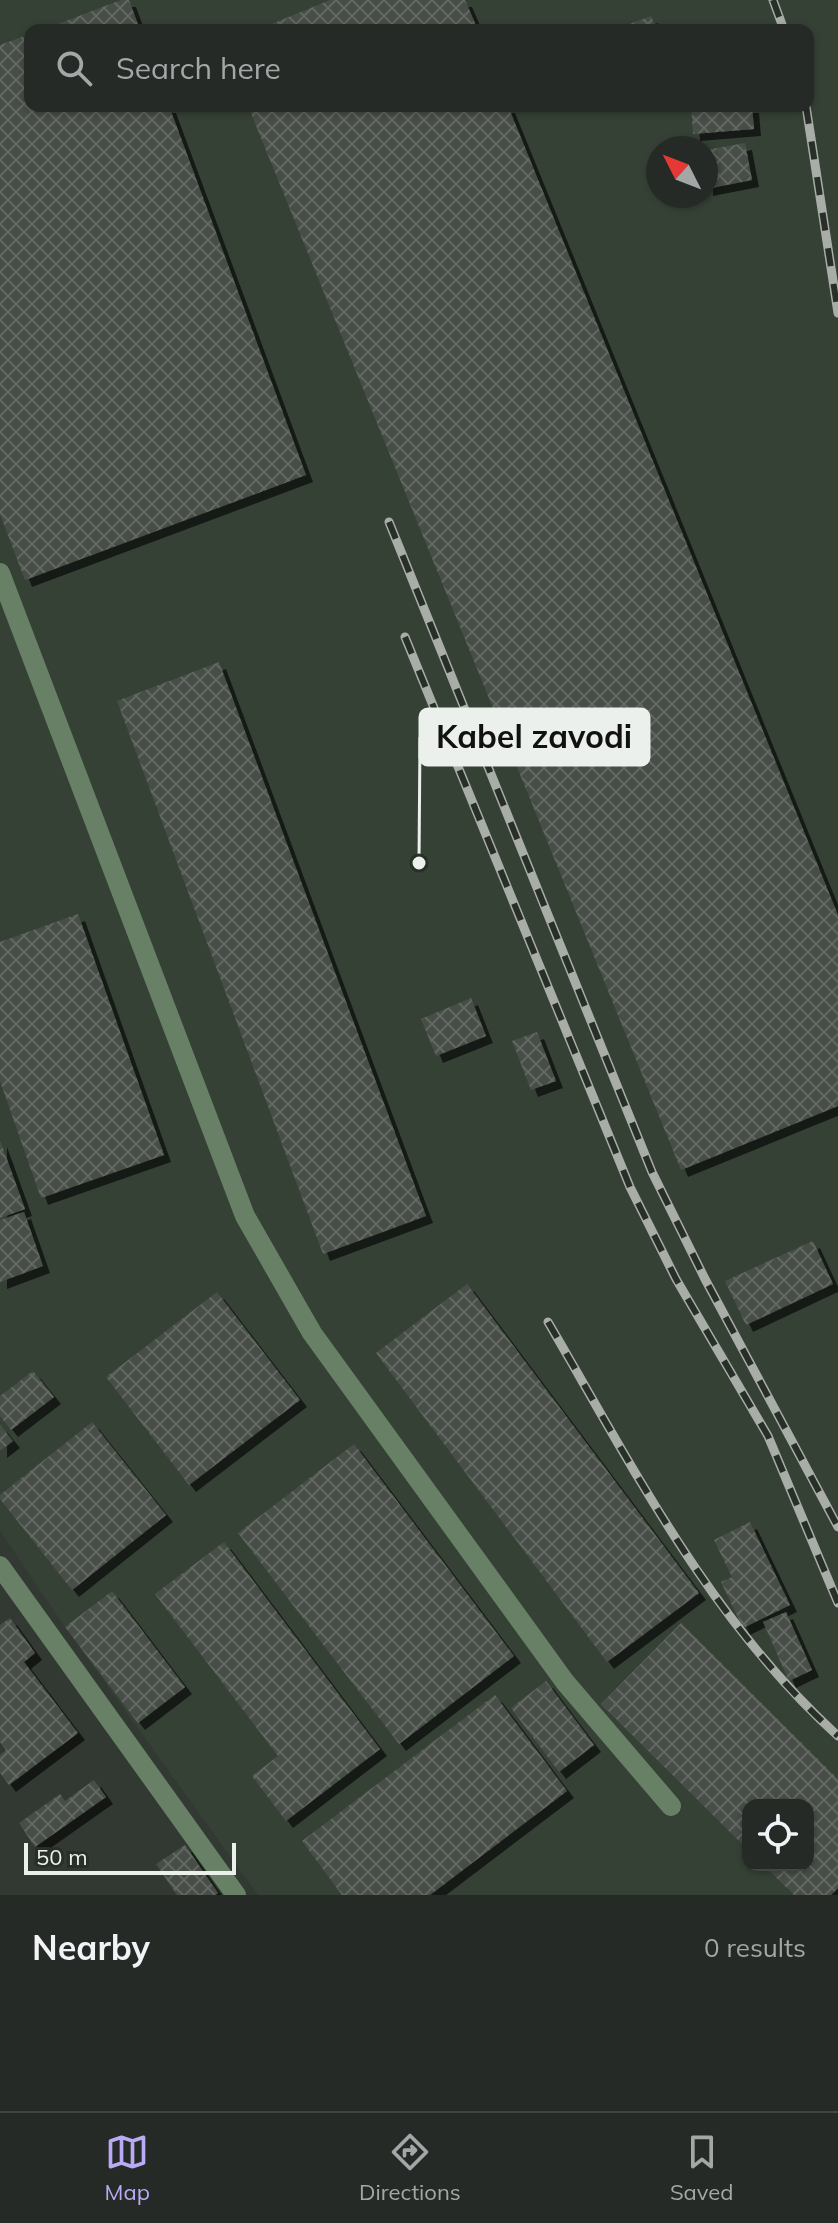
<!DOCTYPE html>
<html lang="en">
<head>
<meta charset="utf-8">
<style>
  :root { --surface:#262a26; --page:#323632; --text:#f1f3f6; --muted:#a4a7a7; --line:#424643; --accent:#baaaf6 }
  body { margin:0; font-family:Mulish,sans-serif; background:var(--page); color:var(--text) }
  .controls { position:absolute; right:24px; bottom:24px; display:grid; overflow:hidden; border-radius:16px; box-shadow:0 2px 6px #0004 }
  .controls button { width:72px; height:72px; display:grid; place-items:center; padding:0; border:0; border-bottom:2px solid var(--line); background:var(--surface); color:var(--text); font:40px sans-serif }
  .compass { position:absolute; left:646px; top:136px; width:72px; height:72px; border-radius:50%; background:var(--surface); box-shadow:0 2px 6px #0004; rotate:312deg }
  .scale { position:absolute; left:24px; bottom:20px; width:212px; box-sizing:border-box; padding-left:8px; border:4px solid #ecf0ec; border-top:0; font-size:22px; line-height:28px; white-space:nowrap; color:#ecf0ec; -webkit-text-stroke:6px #282e28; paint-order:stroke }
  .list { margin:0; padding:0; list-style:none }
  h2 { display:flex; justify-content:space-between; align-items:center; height:104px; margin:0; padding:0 32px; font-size:34px }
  h2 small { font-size:26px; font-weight:400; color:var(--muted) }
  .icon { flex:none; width:44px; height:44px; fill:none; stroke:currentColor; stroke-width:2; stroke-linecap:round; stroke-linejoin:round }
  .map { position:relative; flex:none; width:838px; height:1895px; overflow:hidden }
  .search { position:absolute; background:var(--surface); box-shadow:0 2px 6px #0004; left:24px; right:24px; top:24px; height:88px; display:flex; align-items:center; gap:20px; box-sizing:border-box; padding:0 28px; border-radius:16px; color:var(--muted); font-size:30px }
  .sheet { height:216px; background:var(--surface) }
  nav { display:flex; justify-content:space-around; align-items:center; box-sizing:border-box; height:112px; border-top:2px solid var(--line); background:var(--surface); font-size:22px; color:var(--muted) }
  nav a { display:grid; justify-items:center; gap:4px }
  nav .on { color:var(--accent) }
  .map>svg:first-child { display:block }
  .built { fill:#364136; fill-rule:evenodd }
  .building { fill:url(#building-cross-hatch); filter:url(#shadow) }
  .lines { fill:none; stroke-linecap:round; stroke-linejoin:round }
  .minor { stroke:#678066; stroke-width:20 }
  .rail-casing { stroke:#a8ada8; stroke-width:9 }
  .rail { stroke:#282e28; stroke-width:6; stroke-dasharray:18; stroke-linecap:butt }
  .leader { fill:none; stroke:#ecf0ec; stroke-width:3 }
  .callout-dot { fill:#ecf0ec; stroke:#282e28; stroke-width:3 }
  .callout { fill:#ecf0ec; stroke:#ecf0ec; stroke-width:3 }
  .callout-label { font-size:32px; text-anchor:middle; font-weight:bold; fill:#111 }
</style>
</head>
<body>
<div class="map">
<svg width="838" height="1895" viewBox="0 0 838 1895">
  <defs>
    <pattern id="building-cross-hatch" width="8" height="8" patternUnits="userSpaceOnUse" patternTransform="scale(2)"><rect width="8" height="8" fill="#474d46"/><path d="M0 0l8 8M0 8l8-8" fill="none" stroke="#626761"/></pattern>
    <filter id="shadow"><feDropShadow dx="7" dy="7" stdDeviation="0" flood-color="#0009"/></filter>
  </defs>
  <rect width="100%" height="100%" fill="#323832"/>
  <path class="built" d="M0,0H838V1895H258L65,1627L0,1531ZM30,30H808V106H30ZM658,148H706V196H658ZM748,1805H808V1865H748Z"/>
  <path class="building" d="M121,0H129L140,30H42Z
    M330,0H465L478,30H257Z
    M651,16L657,30H614Z
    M30,34V106H169L306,475L25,580L0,514V45Z
    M248,106H508L838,915V1106L681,1170Z
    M691,106H752L754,129L693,134Z
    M745,143L752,180L706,189V150Z
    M219,662L426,1216L323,1254L117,701Z
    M78,914L164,1155L41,1198L0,1081V942Z
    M471,998L486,1036L436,1056L421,1019Z
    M537,1032L556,1081L531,1090L512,1041Z
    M0,1140L25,1209L0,1218Z
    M24,1212L43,1266L0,1282V1220Z
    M813,1241L833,1284L746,1325L725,1281Z
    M467,1284L699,1593L607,1662L376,1353Z
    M217,1292L300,1400L189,1485L106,1377Z
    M33,1371L54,1397L11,1430L0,1416V1396Z
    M92,1422L166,1515L72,1590L0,1499V1495Z
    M0,1425L13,1441L0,1451Z
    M354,1444L514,1656L399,1744L238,1533Z
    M750,1522L790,1605L743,1628L721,1582L732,1577L714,1540Z
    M224,1542L380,1749L286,1821L252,1776L278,1756L155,1594Z
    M112,1591L185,1687L138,1723L65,1627Z
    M786,1612L812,1670L789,1681L763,1622Z
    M10,1618L35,1653L24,1662L78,1733L9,1785L0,1773V1755L6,1750L0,1742V1625Z
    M681,1623L838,1779V1888L831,1895H794L763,1865H808V1805H748V1850L601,1704Z
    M546,1681L594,1745L559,1772L511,1708Z
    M495,1695L567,1791L430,1895H342L302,1841Z
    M94,1780L106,1797L35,1847L19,1823L60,1794L65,1801Z
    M185,1845L218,1893L215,1895H177L156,1864Z"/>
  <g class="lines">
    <path class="minor" d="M0,573L245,1216L312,1333L565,1682L671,1806
      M0,1566L236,1895"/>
    <g class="rail-casing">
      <path id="rail" d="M773,0L784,30
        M806,106L838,313
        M389,522L652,1172L705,1279L838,1527
        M405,637L630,1187L676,1279L768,1436L838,1603
        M548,1322C634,1469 710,1620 838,1736"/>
    </g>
    <use href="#rail" class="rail"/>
  </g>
  <path class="leader" d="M419 863L420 737"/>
  <circle class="callout-dot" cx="419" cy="863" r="8"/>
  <rect class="callout" x="420" y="709" width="229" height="56" rx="8"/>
  <g class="callout-label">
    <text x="534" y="748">Kabel zavodi</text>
  </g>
</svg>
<div class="controls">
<button><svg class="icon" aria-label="locate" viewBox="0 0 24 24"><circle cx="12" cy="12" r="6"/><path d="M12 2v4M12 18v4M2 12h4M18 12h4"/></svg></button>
</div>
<svg class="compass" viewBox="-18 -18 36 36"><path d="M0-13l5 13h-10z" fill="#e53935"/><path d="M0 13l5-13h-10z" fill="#a4a7a7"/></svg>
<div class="scale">50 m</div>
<div class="search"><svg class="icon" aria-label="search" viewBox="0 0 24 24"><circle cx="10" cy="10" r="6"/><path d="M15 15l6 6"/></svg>Search here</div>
</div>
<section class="sheet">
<h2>Nearby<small>0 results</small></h2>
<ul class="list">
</ul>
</section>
<nav>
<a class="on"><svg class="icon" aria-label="map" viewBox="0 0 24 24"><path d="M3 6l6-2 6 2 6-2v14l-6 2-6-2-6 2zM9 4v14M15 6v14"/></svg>Map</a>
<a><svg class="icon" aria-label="directions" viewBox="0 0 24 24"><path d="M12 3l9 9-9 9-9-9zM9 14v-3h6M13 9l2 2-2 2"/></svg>Directions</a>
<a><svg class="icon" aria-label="saved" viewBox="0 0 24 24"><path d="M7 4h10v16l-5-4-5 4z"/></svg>Saved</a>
</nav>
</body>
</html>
